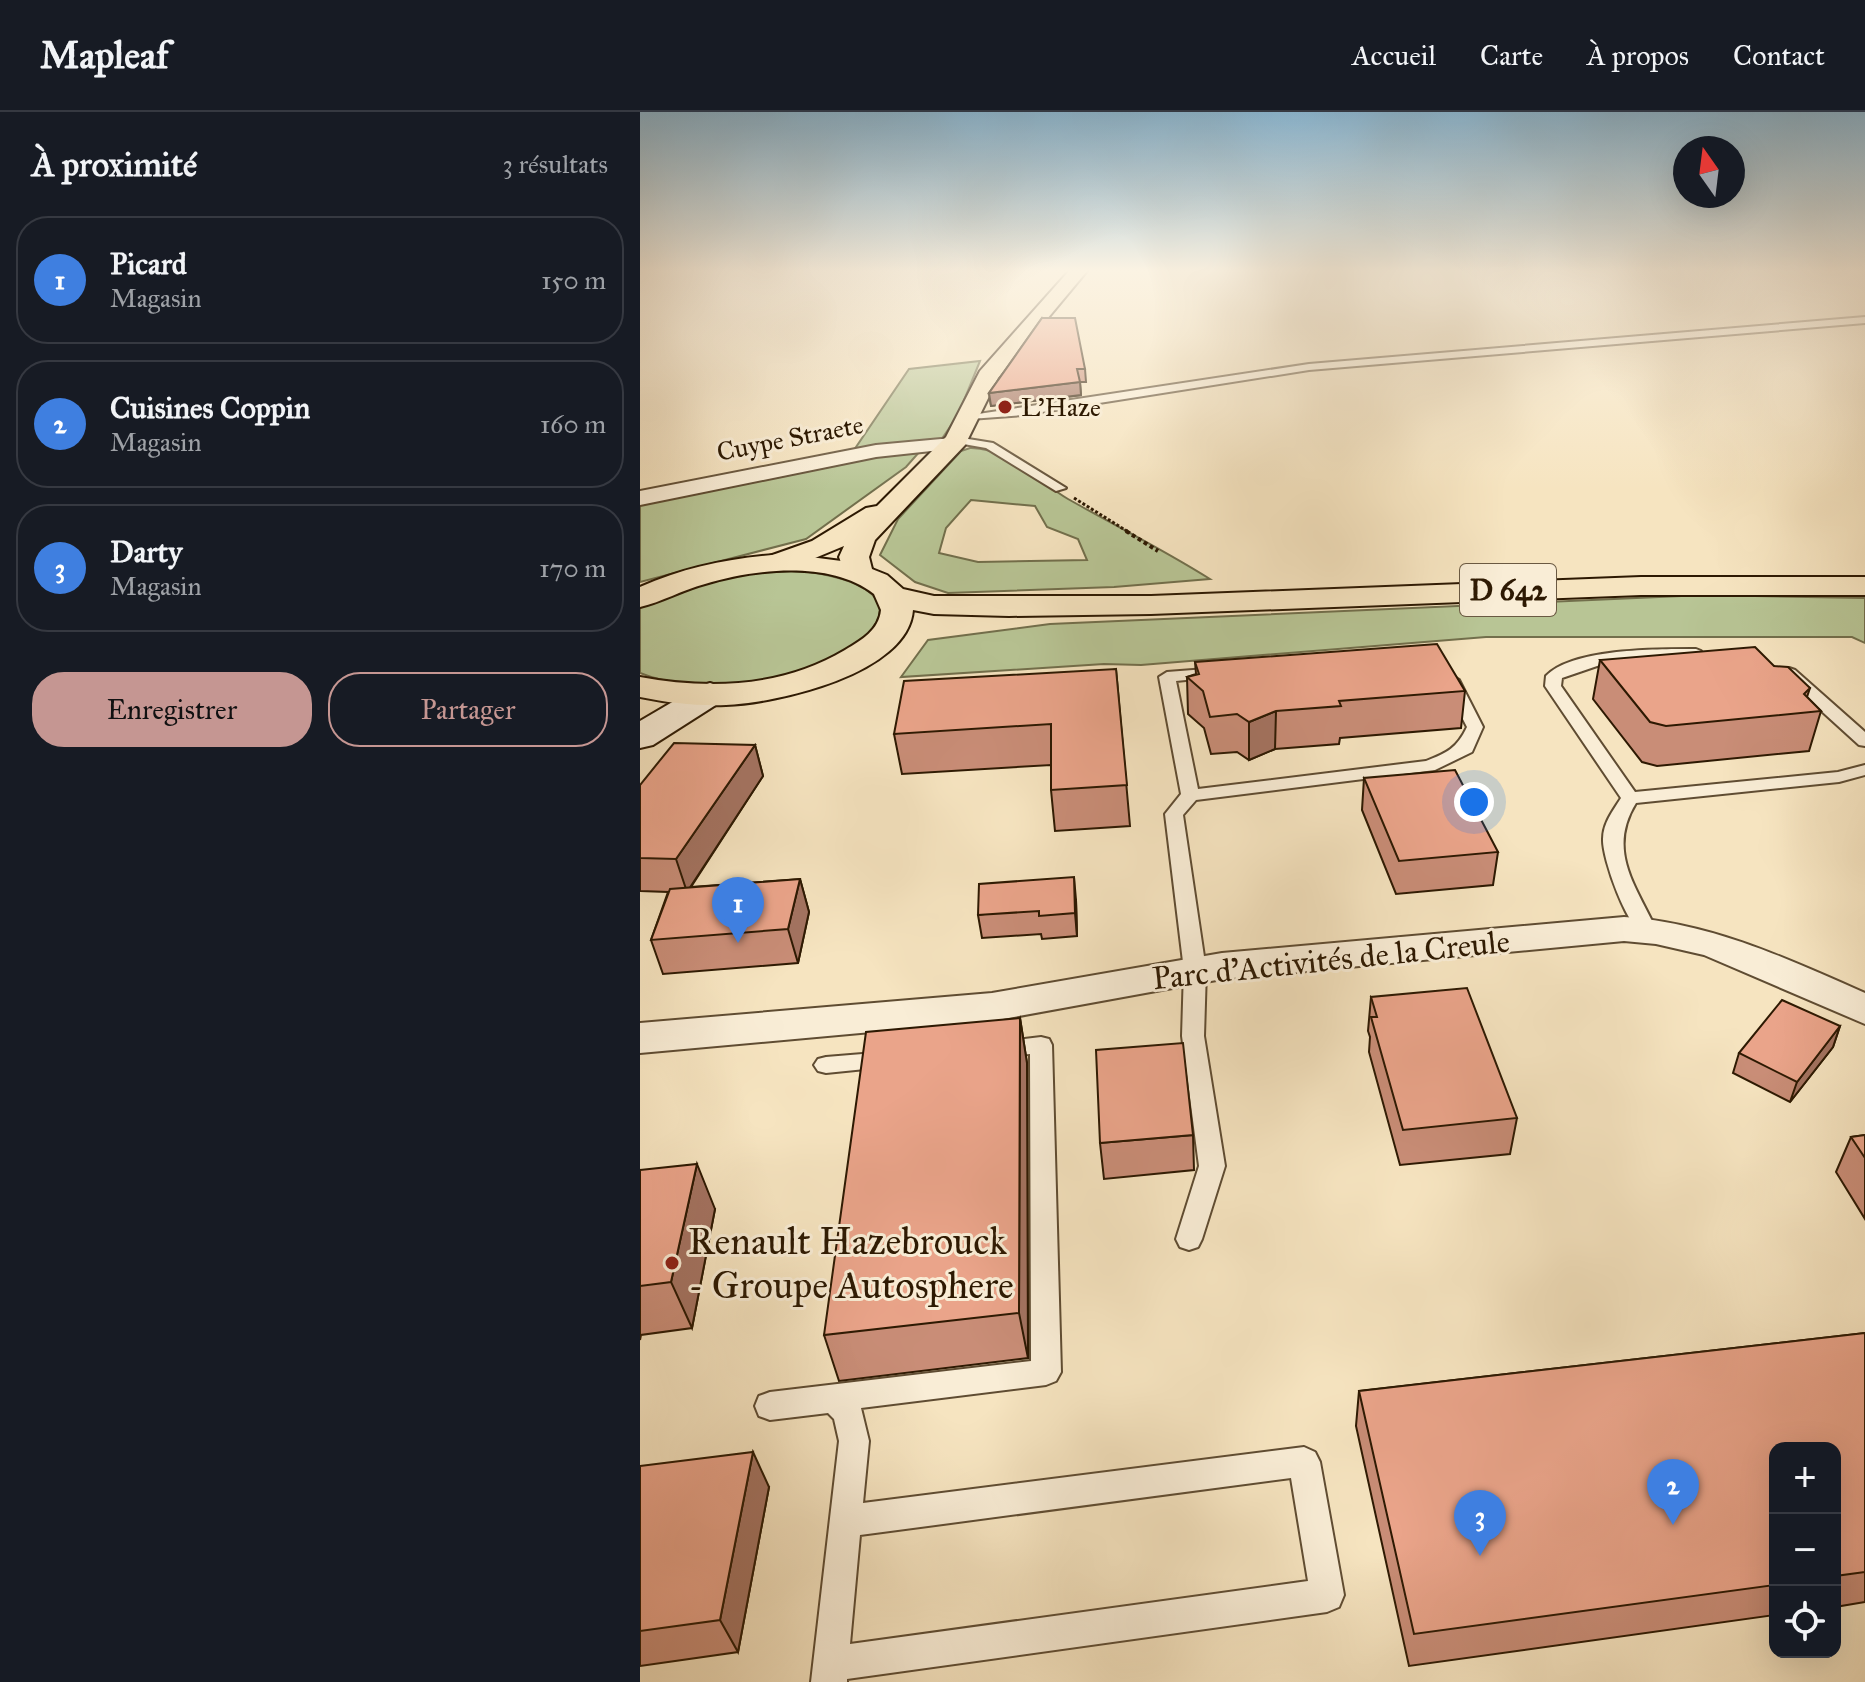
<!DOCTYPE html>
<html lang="fr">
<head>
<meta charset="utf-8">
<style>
  :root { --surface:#171b24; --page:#242831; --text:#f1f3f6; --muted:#9ea1a6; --line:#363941; --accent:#c59692 }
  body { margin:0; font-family:"IM FELL Great Primer",serif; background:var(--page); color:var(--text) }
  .controls { position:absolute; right:24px; bottom:24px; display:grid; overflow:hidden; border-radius:16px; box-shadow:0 8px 32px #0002 }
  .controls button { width:72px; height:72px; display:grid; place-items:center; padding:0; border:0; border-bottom:2px solid var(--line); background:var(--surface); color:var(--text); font:40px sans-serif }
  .compass { position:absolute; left:1033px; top:24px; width:72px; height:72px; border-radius:50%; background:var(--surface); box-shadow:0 8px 32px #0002; rotate:346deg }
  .you { position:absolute; left:834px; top:690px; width:28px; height:28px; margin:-20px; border:6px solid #fff; border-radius:50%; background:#1a73e8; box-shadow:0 0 0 12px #1a73e833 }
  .badge { display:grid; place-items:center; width:52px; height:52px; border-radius:50%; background:var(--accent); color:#fff; font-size:26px; font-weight:700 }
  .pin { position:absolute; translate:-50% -66px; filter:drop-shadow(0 2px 4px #0008) }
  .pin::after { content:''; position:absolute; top:42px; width:28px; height:24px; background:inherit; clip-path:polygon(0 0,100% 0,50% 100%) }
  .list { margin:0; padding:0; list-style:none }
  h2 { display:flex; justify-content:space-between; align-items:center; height:104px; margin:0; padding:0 32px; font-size:34px }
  h2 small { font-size:26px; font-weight:400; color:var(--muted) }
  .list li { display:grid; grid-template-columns:52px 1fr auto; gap:24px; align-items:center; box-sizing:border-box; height:128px; margin:0 16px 16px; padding:0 16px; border:2px solid var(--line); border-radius:32px }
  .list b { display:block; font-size:30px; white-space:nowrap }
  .list p { margin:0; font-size:26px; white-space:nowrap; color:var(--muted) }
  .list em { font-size:26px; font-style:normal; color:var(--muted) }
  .actions { display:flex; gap:16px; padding:24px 32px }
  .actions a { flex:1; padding:18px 0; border:2px solid var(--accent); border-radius:32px; text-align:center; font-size:28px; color:var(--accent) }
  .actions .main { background:var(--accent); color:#111 }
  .icon { flex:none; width:44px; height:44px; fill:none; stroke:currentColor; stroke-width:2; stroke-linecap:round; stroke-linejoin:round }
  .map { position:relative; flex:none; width:1225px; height:1570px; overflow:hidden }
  header { display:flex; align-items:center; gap:48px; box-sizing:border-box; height:112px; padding:0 40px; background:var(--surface); border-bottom:2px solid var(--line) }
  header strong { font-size:38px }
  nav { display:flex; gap:44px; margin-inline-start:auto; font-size:28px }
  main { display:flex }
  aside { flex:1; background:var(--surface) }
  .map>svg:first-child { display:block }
  .green { fill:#b8c595; stroke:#726f4c; stroke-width:2; fill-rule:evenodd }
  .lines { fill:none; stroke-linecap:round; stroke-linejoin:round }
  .lane-casing { stroke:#5f4c32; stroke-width:4 }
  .street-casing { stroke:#5f4c32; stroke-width:4 }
  .secondary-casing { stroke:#2d1902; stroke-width:4 }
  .primary-casing { stroke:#2d1902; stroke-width:4 }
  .highway-casing { stroke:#2d1902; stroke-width:4 }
  .path-far1 { stroke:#2d1902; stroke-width:3; stroke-dasharray:3 2; stroke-linecap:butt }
  .path { stroke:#2d1902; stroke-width:4; stroke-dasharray:4 3; stroke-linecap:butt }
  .lane { fill:#f9edd6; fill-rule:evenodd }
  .street { fill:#f9edd6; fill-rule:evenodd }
  .secondary { fill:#f9edd6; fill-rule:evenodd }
  .primary { fill:#f6e4c0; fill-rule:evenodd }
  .highway { fill:#f6e4c0; fill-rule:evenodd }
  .wall { fill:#c98d77; stroke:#2d1902; stroke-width:2 }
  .shaded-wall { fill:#a47361; stroke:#2d1902; stroke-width:2 }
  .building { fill:#eaa48a; stroke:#2d1902; stroke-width:2 }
  .poi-dot { fill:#8f2418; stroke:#f9edd6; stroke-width:3 }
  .labels { text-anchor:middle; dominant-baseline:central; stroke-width:6; stroke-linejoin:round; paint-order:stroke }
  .far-poi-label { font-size:26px; fill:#2d1902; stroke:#f9edd6; text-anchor:start }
  .far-street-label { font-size:26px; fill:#2d1902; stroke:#f9edd6 }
  .shield { fill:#f9edd6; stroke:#6a5942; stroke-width:2 }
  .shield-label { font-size:30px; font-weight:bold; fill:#2d1902 }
  .street-label { font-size:32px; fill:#2d1902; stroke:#f9edd6 }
  .near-poi-label { font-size:38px; fill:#2d1902; stroke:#f9edd6; text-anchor:start }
</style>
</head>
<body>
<header>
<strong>Mapleaf</strong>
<nav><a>Accueil</a><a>Carte</a><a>À propos</a><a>Contact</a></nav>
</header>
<main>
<aside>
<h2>À proximité<small>3 résultats</small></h2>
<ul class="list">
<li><span class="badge" style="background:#3f7fe0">1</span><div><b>Picard</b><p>Magasin</p></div><em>150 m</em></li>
<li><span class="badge" style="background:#3f7fe0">2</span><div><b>Cuisines Coppin</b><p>Magasin</p></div><em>160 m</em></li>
<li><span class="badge" style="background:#3f7fe0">3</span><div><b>Darty</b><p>Magasin</p></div><em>170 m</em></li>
</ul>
<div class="actions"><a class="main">Enregistrer</a><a>Partager</a></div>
</aside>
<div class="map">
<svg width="1225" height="1570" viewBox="0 0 1225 1570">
  <rect width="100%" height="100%" fill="#f6e4c0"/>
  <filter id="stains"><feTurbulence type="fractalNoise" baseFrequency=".0025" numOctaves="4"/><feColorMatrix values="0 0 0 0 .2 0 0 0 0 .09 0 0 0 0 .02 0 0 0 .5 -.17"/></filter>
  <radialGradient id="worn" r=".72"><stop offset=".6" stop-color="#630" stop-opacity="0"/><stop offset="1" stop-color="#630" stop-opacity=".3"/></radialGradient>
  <path class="green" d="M340,249L318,303L301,328L212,341L269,257Z
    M330,336C366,335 399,370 428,387C476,414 524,438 570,467L474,475L308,481L275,470L240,443L258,407L321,339ZM331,388L395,394L407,415L438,427L447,448L338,450L299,441L306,416Z
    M281,338L266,355L166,427L0,470V389L208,346Z
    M150,458C180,460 275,474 226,524C180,571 59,586 0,561V496C44,470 99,461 150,458Z
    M1064,483L1225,486V531L1212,525H846L501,553L464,552L261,565L288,528L410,512Z"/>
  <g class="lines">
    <g class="lane-casing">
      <path id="lane" d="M1225,205V211L669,258L383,303L330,307L325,304L669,252Z
        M316,325L353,331L426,376L416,379L346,336L312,330L310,328Z
        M1056,537L1061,539V545L960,553L922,566L921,574L995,680L1198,660L1225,653V663L1199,670L996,691C967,738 995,773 1016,817L1006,824C988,819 962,746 963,727C963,711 973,699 981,686L905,574L906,564C933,536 1019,537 1056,537Z
        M579,556L587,561L585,564L536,569L558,677L786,649C807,641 817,636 827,615L803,568L811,563L819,568L843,615L832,640L795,658L556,688L543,703L566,858L564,924L585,1054L562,1127L558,1135L549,1138L540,1135L536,1127L559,1054L542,924L544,858L525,702L541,682L519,565L527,560Z
        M1149,556L1155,558L1225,620V634L1219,633L1143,564V558Z
        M401,925L409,927L412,933L421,1260L416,1269L406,1273L221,1296L229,1329L223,1391L664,1335L675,1340L680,1350L704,1483L699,1495L687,1500L207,1567V1570H171L199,1329L194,1307L188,1301L130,1308L119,1304L115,1294L119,1284L130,1280L391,1249L390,942L358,945L350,943L347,937L350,931ZM651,1366L668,1469L210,1532L220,1423Z
        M247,940L255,942L259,948L255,954L186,961L178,959L174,953L178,947L186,945Z"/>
    </g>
    <g class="street-casing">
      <path id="street" d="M312,326L319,328L323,332L319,336L236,345L0,393V379L236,333Z
        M984,805C1071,811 1146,846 1225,881V912L1064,843L1016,832L984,829L582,867L352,909L0,941V911L352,881L582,841Z"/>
    </g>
    <g class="secondary-casing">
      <path id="secondary" d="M70,571L82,575L88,582L82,589L13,633L0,636V609L58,575Z"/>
    </g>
    <g class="primary-casing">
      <path id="primary" d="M429,159H447L358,266L325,333L235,428L229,445L233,461L229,467H207L199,445L204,434L146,458H124L120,452L124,446L172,429L226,396L237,394L306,325L340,259Z"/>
    </g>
    <g class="highway-casing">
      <path id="highway" d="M147,442L217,451L247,463L263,477L294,484H511L1001,465H1225V483H1001L511,502L369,504L294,502L273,498C268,562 137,591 86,593C57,594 29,591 0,585V565C70,578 143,575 205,538C222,528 239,518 241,498L234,482C190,448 115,457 65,472C42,478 22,490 0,495V475C47,454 96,445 147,442Z"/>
    </g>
    <path class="path-far1" d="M434,386L490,421"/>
    <path class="path" d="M486,419L518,439"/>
    <use href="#lane" class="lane"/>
    <use href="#street" class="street"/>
    <use href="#secondary" class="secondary"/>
    <use href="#primary" class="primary"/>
    <use href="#highway" class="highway"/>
  </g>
  <path class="wall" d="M402,206L445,257L446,270H440L441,283L351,294L349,281Z
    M960,548L1134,554L1170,576L1167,585L1181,599L1169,639L1017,654L1002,650L953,587Z
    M555,550L825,579L821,616L700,626L699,632L635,637L609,648L597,640L571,642L564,616L548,602L547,565L556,562Z
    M476,557L490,714L415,719L411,678V653L262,662L254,622Z
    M115,633L123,664L51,775L160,767L169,800L158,851L23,862L11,828L28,780L0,779V673Z
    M724,666L858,740L853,773L756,782L722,698Z
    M436,788L437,824L402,827L401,822L342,826L338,803Z
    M731,885L877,1006L870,1042L760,1053L729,940L730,925L728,919Z
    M380,906L387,951L388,1246L199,1269L184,1223Z
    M1200,914L1193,935L1150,990L1093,961L1099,941Z
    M553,1023L554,1058L464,1067L460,1031Z
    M1225,1023V1107L1196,1060L1211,1025Z
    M0,1058L75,1097L52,1216L1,1223L0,1228Z
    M1225,1221V1490L1195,1495V1336H1135V1503L769,1554L716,1314L719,1279Z
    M0,1354L129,1375L98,1540L0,1554Z"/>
  <path class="shaded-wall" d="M440,270L441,283L351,294L349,281Z
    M636,599L635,637L609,648V610Z
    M115,633L123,664L47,780L36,747Z
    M434,765L436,788L437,824L435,801Z
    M160,767L169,800L158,851L148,817Z
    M380,906L387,951L388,1246L379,1201Z
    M1200,914L1193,935L1150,990L1157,970Z
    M57,1052L75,1097L52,1216L31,1170Z
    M113,1340L129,1375L98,1540L80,1508Z"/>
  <path class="building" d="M402,206H435L445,257H437L440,270L349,281Z
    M797,532L825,579L699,589L701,594L636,599L609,610L597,602L570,605L563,579L547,565L559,562L555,550Z
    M1115,535L1134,554L1148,555L1170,576L1164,582L1181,599L1026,614L1010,610L960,548Z
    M476,557L487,673L411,678V612L254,622L264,569Z
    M34,631L115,633L36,747L0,746V673Z
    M815,658L858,740L759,749L724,666Z
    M434,765L435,801L399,804V799L338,803L339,772Z
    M160,767L148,817L11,828L30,777Z
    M827,876L877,1006L763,1018L731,905H737L731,885Z
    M1142,888L1200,914L1157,970L1099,941Z
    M380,906L379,1201L184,1223L226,920Z
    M543,931L553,1023L460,1031L456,938Z
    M1225,1023V1046L1211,1025Z
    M57,1052L31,1170L0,1174V1058Z
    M1225,1221V1460L1195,1464V1336H1135V1473L774,1522L719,1279Z
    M113,1340L80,1508L0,1519V1354Z"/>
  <linearGradient id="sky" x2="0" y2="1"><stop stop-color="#8ab8d5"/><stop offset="0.42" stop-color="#fbf3e3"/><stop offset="1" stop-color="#fbf3e3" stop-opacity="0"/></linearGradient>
  <rect width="1225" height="378" fill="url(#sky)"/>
  <g class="poi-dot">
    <circle cx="365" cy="295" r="8"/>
    <circle cx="32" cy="1151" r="8"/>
  </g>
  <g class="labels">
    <g class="far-poi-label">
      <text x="381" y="295">L'Haze</text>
    </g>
    <g class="far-street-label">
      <text transform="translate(150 326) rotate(-11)">Cuype Straete</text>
    </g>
    <rect class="shield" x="820" y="452" width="96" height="52" rx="6"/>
    <g class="shield-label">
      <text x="868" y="478">D 642</text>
    </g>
    <g class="street-label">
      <text transform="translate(691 848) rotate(-6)">Parc d'Activités de la Creule</text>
    </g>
    <g class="near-poi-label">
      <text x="48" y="1129">Renault Hazebrouck<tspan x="48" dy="44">- Groupe Autosphere</tspan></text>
    </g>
  </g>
  <rect width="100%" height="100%" filter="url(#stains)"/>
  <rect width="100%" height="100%" fill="url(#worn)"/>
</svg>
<div class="controls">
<button>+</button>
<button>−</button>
<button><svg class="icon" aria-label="locate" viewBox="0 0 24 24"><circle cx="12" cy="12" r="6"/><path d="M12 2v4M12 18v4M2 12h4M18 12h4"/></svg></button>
</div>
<svg class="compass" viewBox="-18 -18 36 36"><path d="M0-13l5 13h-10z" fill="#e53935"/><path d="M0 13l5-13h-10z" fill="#9ea1a6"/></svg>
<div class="you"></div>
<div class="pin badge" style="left:98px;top:831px;background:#3f7fe0">1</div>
<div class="pin badge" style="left:1033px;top:1413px;background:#3f7fe0">2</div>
<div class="pin badge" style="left:840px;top:1444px;background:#3f7fe0">3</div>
</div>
</main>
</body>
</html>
